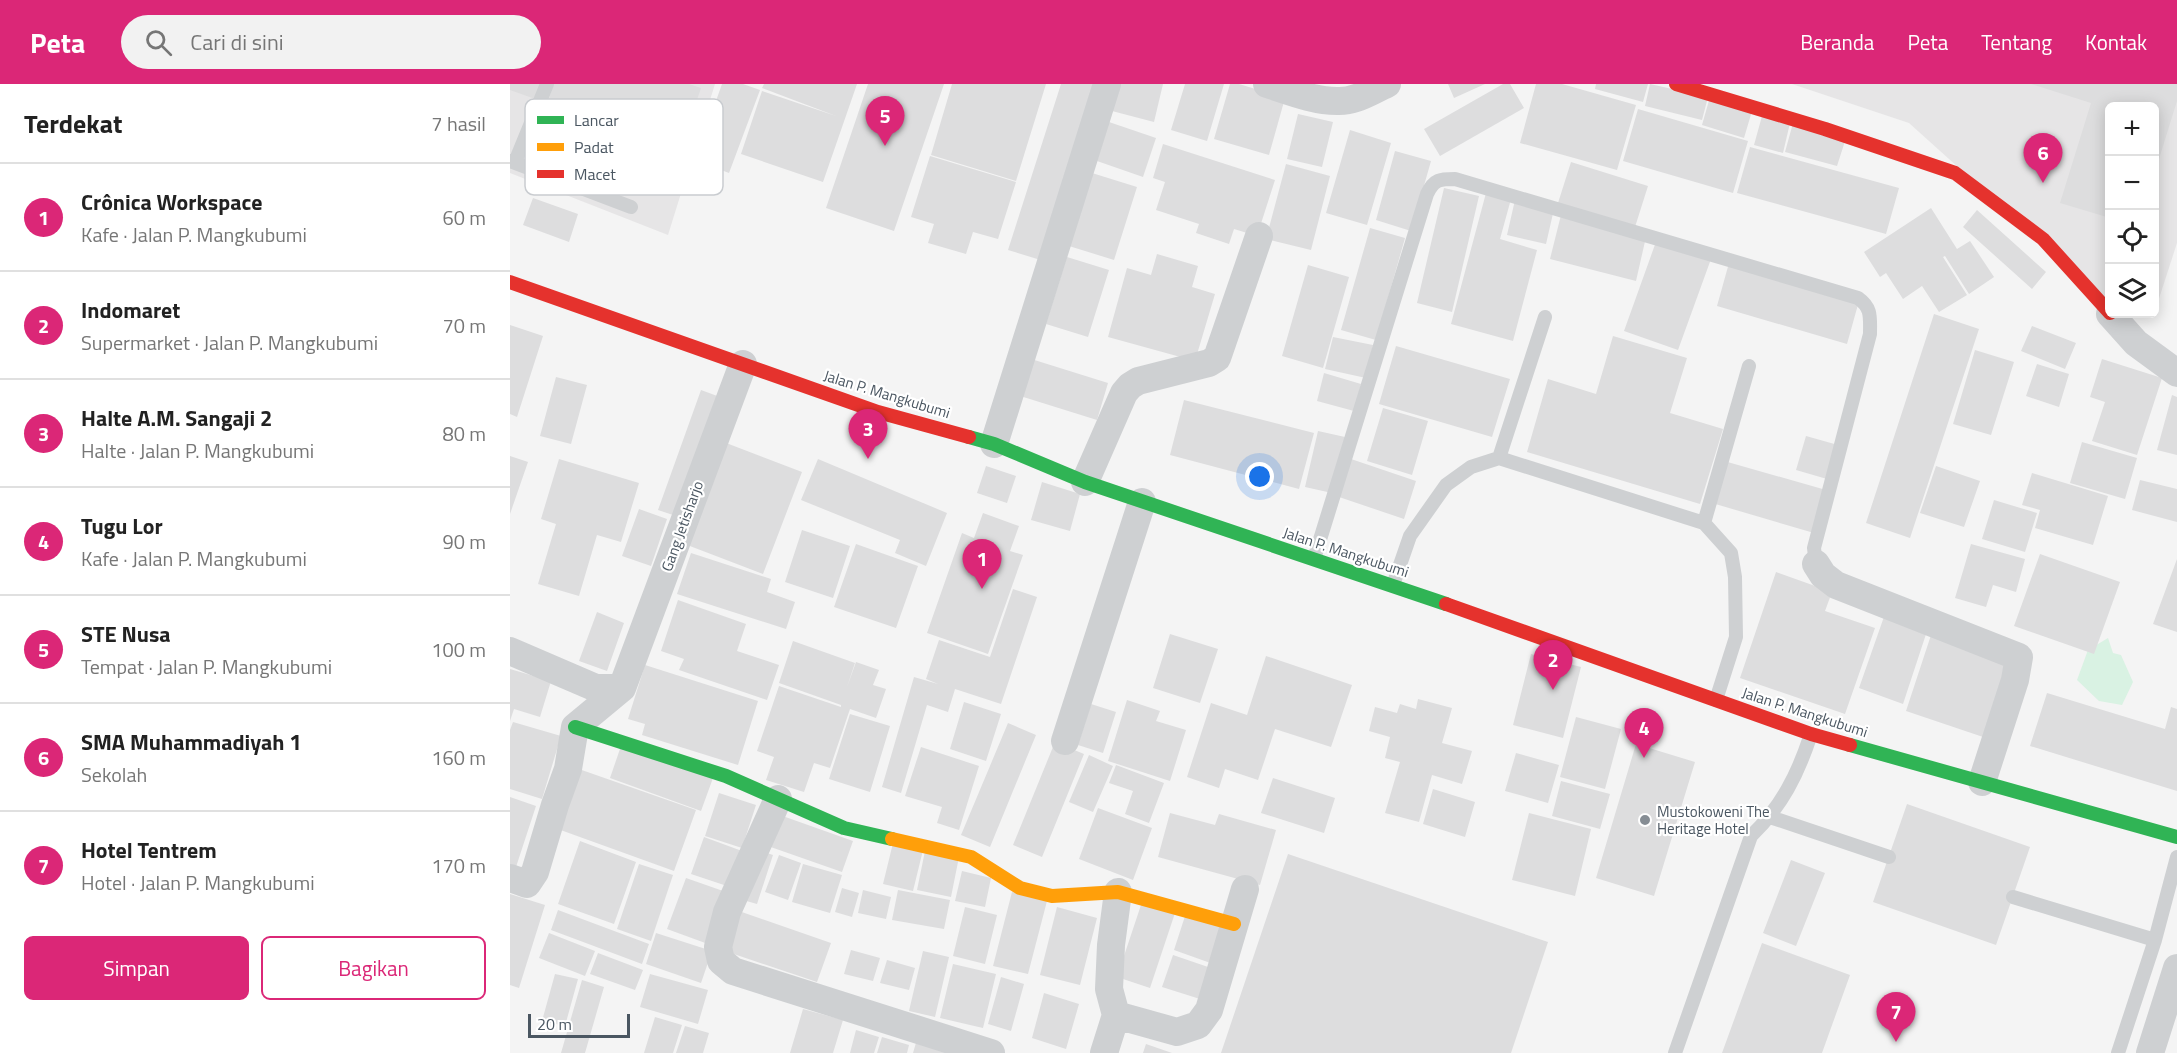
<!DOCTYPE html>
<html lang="id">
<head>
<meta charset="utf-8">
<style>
  :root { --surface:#fff; --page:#f2f2f2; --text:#222; --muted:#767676; --line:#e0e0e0; --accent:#db2777 }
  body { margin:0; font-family:"Titillium Web",sans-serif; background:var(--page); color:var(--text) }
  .controls { position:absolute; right:18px; top:18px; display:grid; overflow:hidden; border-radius:9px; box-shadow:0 3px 15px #0003 }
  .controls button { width:54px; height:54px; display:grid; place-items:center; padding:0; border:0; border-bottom:2px solid var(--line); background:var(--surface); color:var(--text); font:30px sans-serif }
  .scale { position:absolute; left:18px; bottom:15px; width:102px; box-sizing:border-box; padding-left:6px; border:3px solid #4a5661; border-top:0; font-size:16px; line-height:21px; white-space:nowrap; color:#4a5661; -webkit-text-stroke:4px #fff; paint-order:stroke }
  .you { position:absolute; left:750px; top:393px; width:21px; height:21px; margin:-15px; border:4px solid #fff; border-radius:50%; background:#1a73e8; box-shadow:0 0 0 9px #1a73e833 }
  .badge { display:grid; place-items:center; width:39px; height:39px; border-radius:50%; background:var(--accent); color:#fff; font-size:20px; font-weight:700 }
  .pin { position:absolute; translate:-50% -50px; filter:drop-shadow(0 2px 3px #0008) }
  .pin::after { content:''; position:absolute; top:32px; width:21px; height:18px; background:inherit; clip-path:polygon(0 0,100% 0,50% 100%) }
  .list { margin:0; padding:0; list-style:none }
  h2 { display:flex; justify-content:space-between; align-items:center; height:78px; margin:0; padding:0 24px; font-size:26px }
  h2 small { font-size:20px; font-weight:400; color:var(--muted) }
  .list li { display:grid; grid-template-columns:39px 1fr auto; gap:18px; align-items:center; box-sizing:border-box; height:108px; padding:0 24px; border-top:2px solid var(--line) }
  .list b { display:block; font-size:22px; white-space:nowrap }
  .list p { margin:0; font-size:20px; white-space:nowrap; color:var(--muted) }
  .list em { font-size:20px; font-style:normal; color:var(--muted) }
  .actions { display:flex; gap:12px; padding:18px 24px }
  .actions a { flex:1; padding:14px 0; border:2px solid var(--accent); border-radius:9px; text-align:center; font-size:21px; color:var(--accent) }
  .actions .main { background:var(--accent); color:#fff }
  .icon { flex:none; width:33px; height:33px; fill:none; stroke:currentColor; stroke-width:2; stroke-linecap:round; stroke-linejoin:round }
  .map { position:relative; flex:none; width:1667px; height:969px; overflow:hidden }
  header { display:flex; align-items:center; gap:36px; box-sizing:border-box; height:84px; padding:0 30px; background:var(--accent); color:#fff }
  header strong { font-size:28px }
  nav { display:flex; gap:33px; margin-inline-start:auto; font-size:21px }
  .search { width:420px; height:54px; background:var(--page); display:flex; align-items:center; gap:15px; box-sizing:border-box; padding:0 21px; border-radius:33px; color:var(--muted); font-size:22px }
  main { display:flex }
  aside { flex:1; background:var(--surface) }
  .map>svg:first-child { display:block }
  .education { fill:#e6e5e6 }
  .green { fill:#d9f2e3 }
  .building { fill:#ddddde }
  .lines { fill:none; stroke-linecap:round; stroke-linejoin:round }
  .lane { stroke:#ced0d2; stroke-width:14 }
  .street { stroke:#ced0d2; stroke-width:28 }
  .fast { stroke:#30b455; stroke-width:14 }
  .slow { stroke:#ff9f0a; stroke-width:14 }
  .jam { stroke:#e5322d; stroke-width:14 }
  .poi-dot { fill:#868d94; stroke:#fff; stroke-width:2 }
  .labels { text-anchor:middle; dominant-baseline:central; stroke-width:4.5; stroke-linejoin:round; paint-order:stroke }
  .street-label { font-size:15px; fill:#4a5661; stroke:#fff }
  .poi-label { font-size:15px; fill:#4a5661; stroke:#fff; text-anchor:start }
  .key { fill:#fff; stroke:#c9ccd0; stroke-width:1.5 }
  .key-label { font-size:16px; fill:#4a5661 }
</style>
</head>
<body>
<header>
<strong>Peta</strong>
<div class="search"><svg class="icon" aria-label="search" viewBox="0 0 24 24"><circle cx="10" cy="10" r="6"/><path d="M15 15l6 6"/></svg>Cari di sini</div>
<nav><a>Beranda</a><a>Peta</a><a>Tentang</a><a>Kontak</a></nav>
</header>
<main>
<aside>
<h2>Terdekat<small>7 hasil</small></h2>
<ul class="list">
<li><span class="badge">1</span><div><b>Crônica Workspace</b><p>Kafe · Jalan P. Mangkubumi</p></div><em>60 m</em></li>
<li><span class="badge">2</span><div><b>Indomaret</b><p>Supermarket · Jalan P. Mangkubumi</p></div><em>70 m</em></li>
<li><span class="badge">3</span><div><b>Halte A.M. Sangaji 2</b><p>Halte · Jalan P. Mangkubumi</p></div><em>80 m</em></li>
<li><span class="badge">4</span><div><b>Tugu Lor</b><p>Kafe · Jalan P. Mangkubumi</p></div><em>90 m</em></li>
<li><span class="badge">5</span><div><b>STE Nusa</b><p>Tempat · Jalan P. Mangkubumi</p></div><em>100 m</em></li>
<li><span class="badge">6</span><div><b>SMA Muhammadiyah 1</b><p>Sekolah</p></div><em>160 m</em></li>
<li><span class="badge">7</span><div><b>Hotel Tentrem</b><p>Hotel · Jalan P. Mangkubumi</p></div><em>170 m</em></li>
</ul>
<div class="actions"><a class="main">Simpan</a><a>Bagikan</a></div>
</aside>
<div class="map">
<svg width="1667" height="969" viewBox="0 0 1667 969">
  <rect width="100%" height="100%" fill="#f4f4f4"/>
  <path class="education" d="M0,0H205L158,151L0,89Z
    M1282,0H1667V159L1645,227L1644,22H1600L1599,219L1399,39Z"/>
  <path class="green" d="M1598,554L1603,569L1611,571L1623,598L1612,621L1589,617L1567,596L1578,566Z"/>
  <path class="building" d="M0,0H34L28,16L0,6Z
    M44,0H179L191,4L164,83L115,66L103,102L58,86L70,50L31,37Z
    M212,0H233L250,6L219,89L185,76Z
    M254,0H347L313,98L231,70L252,7L326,32L252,4Z
    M358,0H434L384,147L316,124Z
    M442,0H536L506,97L421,71Z
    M551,0H593L537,178L498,166Z
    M608,0H653L644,38L602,27Z
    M675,0H714L697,57L661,46Z
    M720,0H729L775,14L759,71L704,55Z
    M938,0H975L944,14Z
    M993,0H1000L1014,24L930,72L914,45Z
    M1026,0H1052L1126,21L1107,86L1010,59Z
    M1086,0H1138L1133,18L1085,5Z
    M1140,0L1198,13L1192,36L1135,22Z
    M1521,0H1667V17L1645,88L1644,22H1600V134L1550,119L1581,19Z
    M1200,13L1242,27L1234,54L1192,41Z
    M1128,25L1238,57L1223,109L1113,77Z
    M788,30L823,38L812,83L777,75Z
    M1252,32L1280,39L1273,69L1244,61Z
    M599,38L646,54L633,93L587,77Z
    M1283,39L1336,54L1327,82L1275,68Z
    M840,46L881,59L857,141L816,129Z
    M653,60L765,96L747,152L724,145L719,160L686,149L689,140L646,126L655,98L643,94Z
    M1240,63L1389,104L1376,150L1227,109Z
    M885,67L921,77L901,147L866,136Z
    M420,72L506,98L488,155L463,148L456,170L418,159L424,140L401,133Z
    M1061,78L1138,102L1125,143L1048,119Z
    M776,80L820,92L801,166L756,155Z
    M582,89L627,103L604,176L559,162Z
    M934,104L969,112L942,228L907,219Z
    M976,109L1001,115L990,155L1027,166L1003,257L941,240Z
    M23,114L68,130L59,158L13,141Z
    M1005,116L1044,125L1036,160L997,151Z
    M1421,124L1447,165L1460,157L1484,193L1459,210L1435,172L1433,173L1457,211L1429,228L1412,202L1393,215L1376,189L1370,193L1354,168Z
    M1467,126L1536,188L1522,205L1453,143Z
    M1051,131L1136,153L1126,197L1040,175Z
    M860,144L895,154L866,256L831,246Z
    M1147,155L1201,175L1168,266L1114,247Z
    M647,170L688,182L682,203L705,210L685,277L598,253L617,184L641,191Z
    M557,173L599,186L578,253L536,240Z
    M1219,179L1349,217L1337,260L1207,222Z
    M798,181L839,193L813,284L772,272Z
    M1424,230L1469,245L1400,454L1356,439Z
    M0,241L33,252L7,333L0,330Z
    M1522,242L1566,259L1555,285L1511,267Z
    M1103,252L1177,274L1160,329L1213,345L1190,420L1017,368L1038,295L1086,310Z
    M823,253L863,261L856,294L815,285Z
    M886,262L1000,295L982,353L869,320Z
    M1465,266L1504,278L1481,351L1443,340Z
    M518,274L598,299L587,336L507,311Z
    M1592,275L1652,294L1627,371L1582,357L1595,318L1580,313Z
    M1527,280L1559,290L1549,323L1516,312Z
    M814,289L851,300L844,327L807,317Z
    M46,293L77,301L61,360L30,352Z
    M191,306L210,313L166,432L148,426Z
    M1662,311L1667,313V371L1647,366Z
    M674,316L804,349L789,405L660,371Z
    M873,324L918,337L902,391L857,377Z
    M808,347L835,353L822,409L795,403Z
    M1296,352L1328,361L1317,395L1286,386Z
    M211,357L292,388L253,490L172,459Z
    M1572,358L1627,374L1615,415L1560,399Z
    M0,372L18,378L0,430Z
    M49,375L129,399L111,458L87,451L69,512L28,500L46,440L31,435Z
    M308,375L437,429L416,482L385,469L390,456L291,416Z
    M841,375L906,397L894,435L829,413Z
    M1214,377L1316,406L1304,449L1202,419Z
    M476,382L506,392L497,419L467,409Z
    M1426,382L1470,397L1454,443L1410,429Z
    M1522,389L1598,412L1583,461L1525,444L1530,426L1512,421Z
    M1630,396L1667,405V438L1622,426Z
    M532,398L570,410L560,447L521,436Z
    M1484,416L1527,429L1515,468L1472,455Z
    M129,425L157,435L141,482L112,472Z
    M473,429L509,442L500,467L513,471L478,570L417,549L452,449L464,454Z
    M292,446L340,462L323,514L275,498Z
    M346,460L408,482L386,544L324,523Z
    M1461,460L1515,475L1506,508L1483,501L1476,523L1445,514Z
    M181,469L261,495L257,508L285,518L276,545L167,510Z
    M1530,470L1610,498L1584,570L1504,542Z
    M1667,475V548L1643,540Z
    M1266,488L1322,508L1315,527L1365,544L1335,630L1230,594Z
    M503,505L527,513L491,620L445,605L438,628L417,621L391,709L372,703L404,593L428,600L416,595L429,556L480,573Z
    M168,516L236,540L227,567L269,581L257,616L169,586L174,575L151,567Z
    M1376,527L1419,541L1393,620L1349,604Z
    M87,528L114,539L97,587L69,577Z
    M1422,548L1506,576L1479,655L1396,627Z
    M660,550L708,565L690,619L643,604Z
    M283,557L345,579L337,603L346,578L369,586L363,601L376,605L366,634L340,625L320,684L304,679L294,708L256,696L264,673L247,667L269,602L331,623V621L269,599Z
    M1021,570L1071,583L1053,654L1003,641Z
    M756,572L842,601L821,663L765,645L748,696L715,685L709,704L677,693L701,619L737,631Z
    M135,581L248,617L228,681L132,651L135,640L118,635Z
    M0,585L41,597L30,633L4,625L0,637Z
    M1537,609L1655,645L1661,623L1667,625V707L1520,662Z
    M908,615L942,624L932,659L962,667L952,700L922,691L909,738L875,729L890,678L875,674L880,653L859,647L865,623L887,629L890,620L906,625Z
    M617,616L650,627L646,637L676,646L660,697L598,677Z
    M454,618L491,630L476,677L440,665Z
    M581,620L606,628L593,669L568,661Z
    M340,630L380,642L360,708L319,695Z
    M1066,633L1111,645L1095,705L1050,693Z
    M3,638L51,652L32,715L0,705V646Z
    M498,639L526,651L480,763L451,751Z
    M545,658L574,670L532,773L503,761Z
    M1126,660L1185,678L1144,812L1086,794Z
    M111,662L203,694L191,727L100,694Z
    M411,663L469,682L449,746L427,739L432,723L395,712Z
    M1006,669L1049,681L1038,719L995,707Z
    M579,671L603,682L583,728L559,718Z
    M606,681L654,699L639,739L615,730L623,707L599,699Z
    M66,684L186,726L164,787L45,744Z
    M763,694L825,714L814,749L751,729Z
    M1051,697L1100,710L1090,745L1042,732Z
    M923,705L965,718L955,753L913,740Z
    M209,709L246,721L232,764L195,752Z
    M0,713L26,722L6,783L0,781Z
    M1397,720L1520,763L1486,861L1363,818Z
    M588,724L642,744L623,796L569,775Z
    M660,729L705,741L709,730L766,746L750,801L648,773Z
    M1019,729L1081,745L1065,812L1002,796Z
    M267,730L343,757L332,788L255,761Z
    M194,753L232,767L220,803L181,790Z
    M70,757L126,778L104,840L48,820Z
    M383,759L413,766L403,807L373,800Z
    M242,764L263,771L247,820L226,814Z
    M415,767L449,773L441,813L407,806Z
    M778,770L1038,858L1001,969H711Z
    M269,771L291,779L278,816L255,808Z
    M1281,776L1315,789L1286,862L1253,849Z
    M129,780L163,791L141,857L107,845Z
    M293,780L332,791L320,829L282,818Z
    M452,787L481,794L475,823L445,817Z
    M176,794L216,808L198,860L157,845Z
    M332,804L349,809L342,833L325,828Z
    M353,806L381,813L376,835L348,829Z
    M388,806L440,816L434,845L382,836Z
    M502,808L537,817L518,890L483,882Z
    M0,810L35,821L9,904L0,901Z
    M632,818L665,829L640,904L607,893Z
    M455,823L487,831L475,880L443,872Z
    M547,823L587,834L570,901L530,891Z
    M48,826L139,860L132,880L41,846Z
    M226,826L321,859L307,898L212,866Z
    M676,829L718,843L706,881L664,866Z
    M39,849L85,867L75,892L29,874Z
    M146,849L202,867L191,899L136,880Z
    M1252,859L1340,891L1312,969H1212Z
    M341,866L370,874L363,897L334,890Z
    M413,867L439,873L425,933L399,927Z
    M88,869L133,886L125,906L80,890Z
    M663,871L701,884L690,915L652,903Z
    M377,876L405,884L399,906L370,899Z
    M443,880L486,890L473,944L430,934Z
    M45,890L68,895L55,942L32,937Z
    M140,890L198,906L188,940L130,923Z
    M491,893L514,900L501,947L478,940Z
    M72,896L94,903L75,969H51Z
    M534,909L569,920L556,965L522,954Z
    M293,925L333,936L323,969H280Z
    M145,933L172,941L163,969H134Z
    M175,942L199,949L193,969H166Z
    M410,945L446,969H403Z
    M346,946L369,953L364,969H340Z
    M372,953L399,961L397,969H367Z
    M636,960L662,969H633Z"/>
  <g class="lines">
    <path class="lane" d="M0,77L121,123
      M5,78L37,0
      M989,374L1035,233
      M1194,439L1239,282
      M804,475L917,110C924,95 930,95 945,95L1348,214C1362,224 1360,233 1360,250L1304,464L1306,480
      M883,501L900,452L936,401L961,383L989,374L1194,439L1221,469L1225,493L1226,553L1206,616
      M1260,733L1379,773
      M1503,813L1645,856
      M1165,969L1241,752C1272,722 1288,690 1301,650
      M1608,969L1645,856L1667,773"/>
    <path class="street" d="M757,0C779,7 804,17 827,17C845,18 861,7 877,0
      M1600,230L1626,259L1667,289
      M484,360L597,0
      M575,398L614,309L620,302L628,297L699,279L707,274L749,152
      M1306,480L1313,491L1326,501L1509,573L1505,596L1472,698
      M0,567L86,604H112L233,280
      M555,657L632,418
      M268,715L217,828L208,863L211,877L223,887L481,969
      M0,794L17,800L25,788L45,721L58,685L65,643L112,604
      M606,931L599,905L601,861L608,808
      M594,969L606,931L667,948L688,941L699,926L735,805
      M1640,969L1667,884"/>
    <path class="fast" d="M459,353L484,360L575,398L936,520
      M65,643L216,692L334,744L382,755
      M1340,661L1667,753"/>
    <path class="slow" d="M382,755L461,773L510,804L542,812L608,808L724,840"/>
    <path class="jam" d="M1166,0L1315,45L1445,89L1533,155L1600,229
      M0,198L368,328L459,353
      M936,520L1301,650L1340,661"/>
  </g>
  <circle class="poi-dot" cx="1135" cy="736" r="6"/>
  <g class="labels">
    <g class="street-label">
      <text transform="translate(377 310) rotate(17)">Jalan P. Mangkubumi</text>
      <text transform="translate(172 442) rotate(-70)">Gang Jetisharjo</text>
      <text transform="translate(836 468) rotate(18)">Jalan P. Mangkubumi</text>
      <text transform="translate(1295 628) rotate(18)">Jalan P. Mangkubumi</text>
    </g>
    <g class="poi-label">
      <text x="1147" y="727">Mustokoweni The<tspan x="1147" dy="17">Heritage Hotel</tspan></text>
    </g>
  </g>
  <rect x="15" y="15" width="198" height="96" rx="9" class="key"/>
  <rect x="27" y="32" width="27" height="8" fill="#30b455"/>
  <rect x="27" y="59" width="27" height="8" fill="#ff9f0a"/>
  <rect x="27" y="86" width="27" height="8" fill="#e5322d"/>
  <g class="key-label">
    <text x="64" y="42">Lancar</text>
    <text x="64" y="69">Padat</text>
    <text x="64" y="96">Macet</text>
  </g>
</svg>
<div class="controls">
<button>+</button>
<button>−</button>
<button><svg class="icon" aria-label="locate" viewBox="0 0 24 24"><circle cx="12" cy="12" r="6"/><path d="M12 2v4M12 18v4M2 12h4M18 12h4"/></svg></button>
<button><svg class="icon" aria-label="layers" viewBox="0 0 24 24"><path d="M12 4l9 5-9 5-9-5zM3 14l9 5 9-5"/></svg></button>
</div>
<div class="scale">20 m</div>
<div class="you"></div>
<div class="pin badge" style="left:472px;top:505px">1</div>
<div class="pin badge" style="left:1043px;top:606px">2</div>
<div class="pin badge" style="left:358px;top:375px">3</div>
<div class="pin badge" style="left:1134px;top:674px">4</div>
<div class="pin badge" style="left:375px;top:62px">5</div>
<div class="pin badge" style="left:1533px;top:99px">6</div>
<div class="pin badge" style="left:1386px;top:958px">7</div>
</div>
</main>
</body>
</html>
